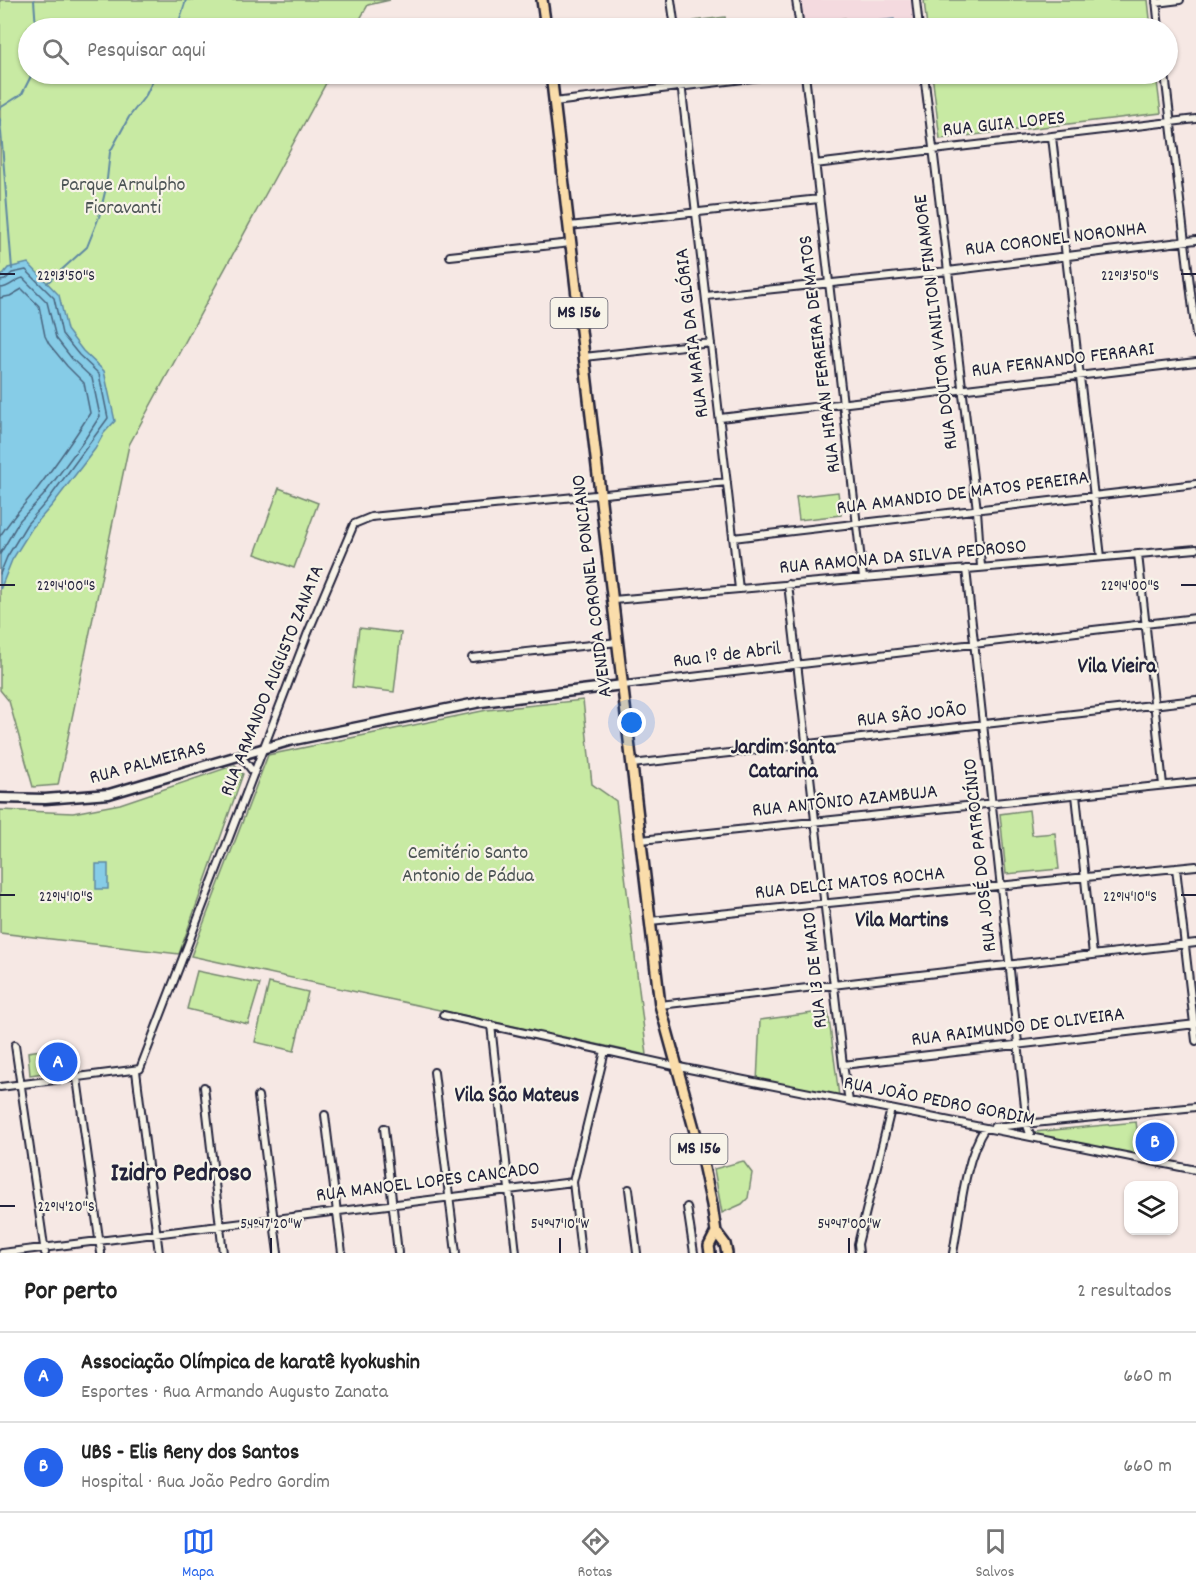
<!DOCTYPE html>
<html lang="pt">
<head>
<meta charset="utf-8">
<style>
  :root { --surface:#fff; --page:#f2f2f2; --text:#222; --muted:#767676; --line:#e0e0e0; --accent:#2563eb }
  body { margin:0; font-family:Dekko,sans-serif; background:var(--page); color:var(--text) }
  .controls { position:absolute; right:18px; bottom:18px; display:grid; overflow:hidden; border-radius:12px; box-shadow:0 2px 4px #0004 }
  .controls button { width:54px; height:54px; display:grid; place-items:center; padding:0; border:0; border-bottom:2px solid var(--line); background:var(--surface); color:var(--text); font:30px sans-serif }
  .you { position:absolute; left:632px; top:723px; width:21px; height:21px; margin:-15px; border:4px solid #fff; border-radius:50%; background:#1a73e8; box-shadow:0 0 0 9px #1a73e833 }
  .badge { display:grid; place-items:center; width:39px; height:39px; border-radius:50%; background:var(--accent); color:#fff; font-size:20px; font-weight:700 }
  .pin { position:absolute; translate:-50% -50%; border:3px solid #fff; box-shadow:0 2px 6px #0006 }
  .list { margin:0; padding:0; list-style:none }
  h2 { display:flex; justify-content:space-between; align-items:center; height:78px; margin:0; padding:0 24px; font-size:26px }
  h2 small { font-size:20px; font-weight:400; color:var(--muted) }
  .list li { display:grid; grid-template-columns:39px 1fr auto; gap:18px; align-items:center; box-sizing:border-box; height:90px; padding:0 24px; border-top:2px solid var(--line) }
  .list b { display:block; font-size:22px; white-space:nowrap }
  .list p { margin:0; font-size:20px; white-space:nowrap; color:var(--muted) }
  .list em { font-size:20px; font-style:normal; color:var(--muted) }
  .icon { flex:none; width:33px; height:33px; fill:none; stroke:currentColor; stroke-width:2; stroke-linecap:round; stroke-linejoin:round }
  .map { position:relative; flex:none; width:1196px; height:1253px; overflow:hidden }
  .search { position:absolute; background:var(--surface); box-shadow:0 2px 4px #0004; left:18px; right:18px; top:18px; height:66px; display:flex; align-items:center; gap:15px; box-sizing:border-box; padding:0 21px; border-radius:33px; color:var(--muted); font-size:22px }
  .sheet { height:258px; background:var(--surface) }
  nav { display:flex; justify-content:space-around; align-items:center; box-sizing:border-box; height:84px; border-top:2px solid var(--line); background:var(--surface); font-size:16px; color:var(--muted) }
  nav a { display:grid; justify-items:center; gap:3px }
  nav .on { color:var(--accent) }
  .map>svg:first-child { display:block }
  .built { fill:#f4dadf }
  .green { fill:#c8eaa3; stroke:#75866f; stroke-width:1.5 }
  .water { fill:#86cce7; stroke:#5e88a2; stroke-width:1.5 }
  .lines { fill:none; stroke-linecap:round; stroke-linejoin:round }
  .shore { stroke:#4a6680; stroke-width:1.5 }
  .stream { stroke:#5e88a2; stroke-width:2 }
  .street-casing { stroke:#22223b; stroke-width:10 }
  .secondary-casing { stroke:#22223b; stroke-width:13 }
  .primary-casing { stroke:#22223b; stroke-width:14 }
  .street { stroke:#f7f3e8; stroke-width:6 }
  .secondary { stroke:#f7f3e8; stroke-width:8 }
  .primary { stroke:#faddab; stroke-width:9 }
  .ticks { fill:none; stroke:#22223b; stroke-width:2 }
  .labels { text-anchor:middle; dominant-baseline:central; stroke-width:4.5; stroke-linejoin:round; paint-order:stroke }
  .shield { fill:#f7f3e8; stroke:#62616f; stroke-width:1.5 }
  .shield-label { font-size:18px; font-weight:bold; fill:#22223b }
  .street-label { font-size:20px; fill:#22223b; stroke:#f7f3e8 }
  .park-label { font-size:20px; fill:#4c5455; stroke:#f7f3e8 }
  .neighbourhood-label { font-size:21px; font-weight:bold; fill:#22223b; stroke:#f7f3e8 }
  .district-label { font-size:26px; font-weight:bold; fill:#22223b; stroke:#f7f3e8 }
  .ticks-label { font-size:15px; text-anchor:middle; fill:#22223b; stroke:#f7f3e8; stroke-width:4.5; stroke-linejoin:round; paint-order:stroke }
</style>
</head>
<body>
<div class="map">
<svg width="1196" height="1253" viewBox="0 0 1196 1253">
  <rect width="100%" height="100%" fill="#f6e8e4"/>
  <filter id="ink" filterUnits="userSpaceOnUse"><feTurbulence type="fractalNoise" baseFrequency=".0167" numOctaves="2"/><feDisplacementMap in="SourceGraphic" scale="12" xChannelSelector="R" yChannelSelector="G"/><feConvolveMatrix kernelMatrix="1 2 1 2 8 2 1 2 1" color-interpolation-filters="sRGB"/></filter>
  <g filter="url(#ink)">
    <path class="built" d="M799,0H911L915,28H802Z"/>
    <path class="green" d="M0,0H390L368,5L355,28H28V74H331L129,445L58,785L33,787L9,701L0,690Z
      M924,0H1148L1151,28H927Z
      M725,17L727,28H695L694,21Z
      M845,18L846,28H809L808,23Z
      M932,74H1156L1161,113L940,139Z
      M279,488L318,503L294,568L255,554Z
      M838,492L841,515L799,520L796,497Z
      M359,628L401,633L394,692L352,687Z
      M583,700L592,784L616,801L647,1055L191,956L268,755L487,710Z
      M235,765L243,774L179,954L0,933V810L73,813L120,804Z
      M1029,810L1032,835L1055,833L1059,869L1006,874L1000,814Z
      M197,971L260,984L248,1024L187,1009Z
      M269,983L308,992L294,1051L255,1042Z
      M828,1011L839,1096L757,1082L760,1020Z
      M41,1050L43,1073L30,1075L28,1052Z
      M1136,1122L1142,1163L1034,1141V1132Z
      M743,1161L752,1173L748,1198L742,1204L722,1213L714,1169Z"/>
    <path class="water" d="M894,19L895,28H868L867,22Z
      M28,263L59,295L67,330L83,351L104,371L115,421L104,433L95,449L53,504L32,528L12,560L0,590V278L8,268Z
      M96,864H108V889H96Z"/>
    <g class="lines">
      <path class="shore" d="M0,281L5,280L12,273L26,270L54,298L62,334L79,355L99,374L108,418L48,500L27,524L7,557L0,574
        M0,288C10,288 14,280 23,278L47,302L56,338L73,360L92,378L100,416L83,442L43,496L20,520L0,554
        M0,298L10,296L22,289L39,306L45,336L49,344L67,366L84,383L90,413C74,439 56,464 37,489C23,506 12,517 0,536"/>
      <path class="stream" d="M34,0L36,28
        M177,28L186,0
        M0,108L22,94L32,74
        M0,119L12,269
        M47,283L87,247L99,217L106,188L110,152L129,117L146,95L156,74"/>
      <g class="street-casing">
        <path id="street" d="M671,0L675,28
          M796,0L800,28
          M916,0L919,28
          M1156,0L1159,28
          M1156,3L1180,0
          M680,74L739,589
          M805,74L863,578
          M924,74L977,510L981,567
          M1165,74L1196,335
          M554,102L785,74
          M1052,137L1101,557
          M815,164L1196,119
          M569,226L819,199
          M450,256L571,243
          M706,296L948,271L1196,240
          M584,357L711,343
          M720,418L1196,362
          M733,538L1196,484
          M1138,554L1163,785
          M966,569L1027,1125L1031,1137
          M788,584L843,1065L849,1101
          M613,600L1196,549
          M472,658L618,642
          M623,685L1196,618
          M240,755L254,773
          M632,764L1196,700
          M1076,795L1093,955
          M641,840L1196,782
          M1176,868L1196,1041
          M650,921L1196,866
          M660,1005L1196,943
          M443,1015L679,1067L1196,1170
          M491,1025L516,1253
          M15,1045L45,1253
          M843,1065L1196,1024
          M136,1071L159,1253
          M434,1072L456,1253
          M77,1078L101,1253
          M0,1087L140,1069L307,635L354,524L371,517L727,482
          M204,1087L223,1253
          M258,1096L278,1253
          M325,1115L342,1253
          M994,1127L1196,1107
          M384,1128L398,1253
          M629,1189L637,1253
          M687,1207L694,1253
          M2,1253L573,1182
          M581,1253L573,1182L605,1051
          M859,1253L858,1244L891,1109
          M953,1253C960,1216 964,1159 985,1128"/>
      </g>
      <g class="secondary-casing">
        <path id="secondary" d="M0,798L45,799L109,794L289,741L481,702L623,685"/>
      </g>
      <g class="primary-casing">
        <path id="primary" d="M542,0L546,28
          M551,74L660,1005L700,1150L712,1205L716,1232L725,1244L727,1253
          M710,1253L709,1246L716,1232"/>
      </g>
      <use href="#street" class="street"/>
      <use href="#secondary" class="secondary"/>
      <use href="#primary" class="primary"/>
    </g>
  </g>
  <path class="ticks" d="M0,274H15M1181,274H1196M0,585H15M1181,585H1196M0,895H15M1181,895H1196M0,1206H15M271,1238V1253M560,1238V1253M849,1238V1253"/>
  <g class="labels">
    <g class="shield">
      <rect x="550.5" y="298" width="57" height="30" rx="4.5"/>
      <rect x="670.5" y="1134" width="57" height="30" rx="4.5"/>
    </g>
    <g class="shield-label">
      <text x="579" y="313">MS 156</text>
      <text x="699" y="1149">MS 156</text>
    </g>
    <g class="street-label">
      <text transform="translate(1004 125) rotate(-6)">RUA GUIA LOPES</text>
      <text transform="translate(1056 240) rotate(-7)">RUA CORONEL NORONHA</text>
      <text transform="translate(937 322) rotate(-97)">RUA DOUTOR VANILTON FINAMORE</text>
      <text transform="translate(693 333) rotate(-97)">RUA MARIA DA GLÓRIA</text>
      <text transform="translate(821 354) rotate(-97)">RUA HIRAN FERREIRA DE MATOS</text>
      <text transform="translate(1063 361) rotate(-7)">RUA FERNANDO FERRARI</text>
      <text transform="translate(963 494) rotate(-7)">RUA AMANDIO DE MATOS PEREIRA</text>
      <text transform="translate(903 558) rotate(-5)">RUA RAMONA DA SILVA PEDROSO</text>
      <text transform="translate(593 586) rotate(-97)">AVENIDA CORONEL PONCIANO</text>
      <text transform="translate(727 656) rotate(-7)">Rua 1º de Abril</text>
      <text transform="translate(273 681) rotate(-68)">RUA ARMANDO AUGUSTO ZANATA</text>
      <text transform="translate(912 716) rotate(-6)">RUA SÃO JOÃO</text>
      <text transform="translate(148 764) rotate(-15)">RUA PALMEIRAS</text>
      <text transform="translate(845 802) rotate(-6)">RUA ANTÔNIO AZAMBUJA</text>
      <text transform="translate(981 855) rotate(-96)">RUA JOSÉ DO PATROCÍNIO</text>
      <text transform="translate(850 884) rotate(-6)">RUA DELCI MATOS ROCHA</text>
      <text transform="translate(816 970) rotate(-96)">RUA 13 DE MAIO</text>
      <text transform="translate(1018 1028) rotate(-7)">RUA RAIMUNDO DE OLIVEIRA</text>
      <text transform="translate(939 1102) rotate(11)">RUA JOÃO PEDRO GORDIM</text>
      <text transform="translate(428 1183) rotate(-7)">RUA MANOEL LOPES CANCADO</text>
    </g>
    <g class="park-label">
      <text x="123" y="186">Parque Arnulpho<tspan x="123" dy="23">Fioravanti</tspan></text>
      <text x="468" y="854">Cemitério Santo<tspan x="468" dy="23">Antonio de Pádua</tspan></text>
    </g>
    <g class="neighbourhood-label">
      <text x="1117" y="668">Vila Vieira</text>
      <text x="783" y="749">Jardim Santa<tspan x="783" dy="24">Catarina</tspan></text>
      <text x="902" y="922">Vila Martins</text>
      <text x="517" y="1097">Vila São Mateus</text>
    </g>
    <g class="district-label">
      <text x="181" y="1174">Izidro Pedroso</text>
    </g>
  </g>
  <g class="ticks-label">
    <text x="66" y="280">22°13'50"S</text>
    <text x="1130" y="280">22°13'50"S</text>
    <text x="66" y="590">22°14'00"S</text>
    <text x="1130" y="590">22°14'00"S</text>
    <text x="66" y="901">22°14'10"S</text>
    <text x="1130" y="901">22°14'10"S</text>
    <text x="66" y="1211">22°14'20"S</text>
    <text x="271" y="1228">54°47'20"W</text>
    <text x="560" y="1228">54°47'10"W</text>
    <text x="849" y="1228">54°47'00"W</text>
  </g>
</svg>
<div class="controls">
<button><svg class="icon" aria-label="layers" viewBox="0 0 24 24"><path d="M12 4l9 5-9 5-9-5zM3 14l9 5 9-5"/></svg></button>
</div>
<div class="you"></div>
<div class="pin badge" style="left:58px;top:1062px">A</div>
<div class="pin badge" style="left:1155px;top:1142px">B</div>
<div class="search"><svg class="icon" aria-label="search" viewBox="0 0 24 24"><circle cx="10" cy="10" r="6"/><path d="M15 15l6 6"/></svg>Pesquisar aqui</div>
</div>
<section class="sheet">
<h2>Por perto<small>2 resultados</small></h2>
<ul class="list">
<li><span class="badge">A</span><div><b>Associação Olímpica de karatê kyokushin</b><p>Esportes · Rua Armando Augusto Zanata</p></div><em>660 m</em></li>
<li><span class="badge">B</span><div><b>UBS - Elis Reny dos Santos</b><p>Hospital · Rua João Pedro Gordim</p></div><em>660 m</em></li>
</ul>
</section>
<nav>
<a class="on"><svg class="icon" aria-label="map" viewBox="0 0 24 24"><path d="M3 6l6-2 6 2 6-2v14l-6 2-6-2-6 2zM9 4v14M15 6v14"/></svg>Mapa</a>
<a><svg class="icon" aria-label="directions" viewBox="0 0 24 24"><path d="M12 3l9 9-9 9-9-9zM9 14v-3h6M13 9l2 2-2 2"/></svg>Rotas</a>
<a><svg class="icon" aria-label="saved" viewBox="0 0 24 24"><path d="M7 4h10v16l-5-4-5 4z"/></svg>Salvos</a>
</nav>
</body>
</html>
